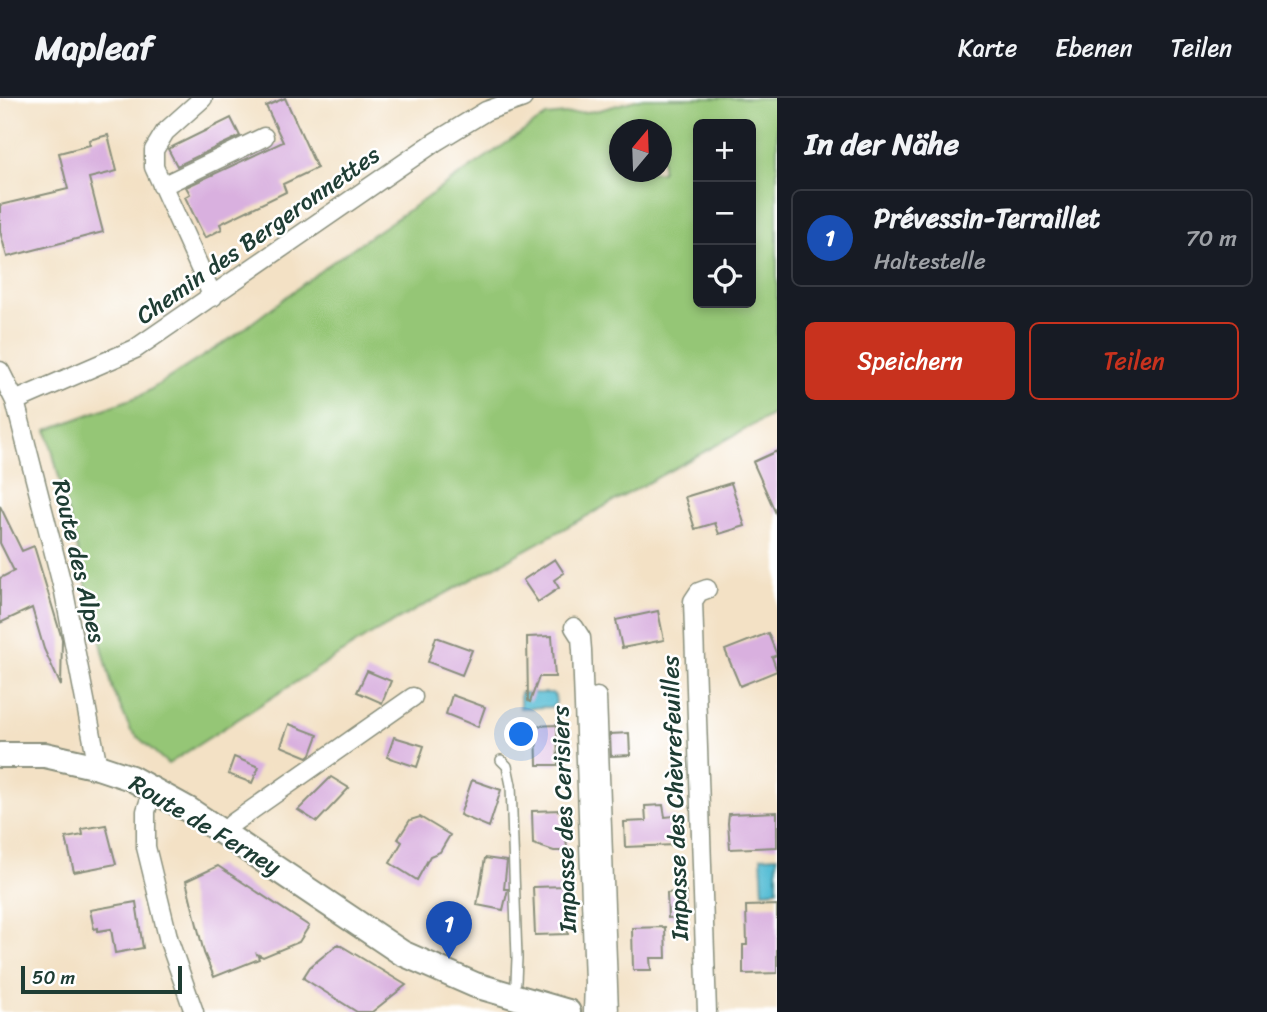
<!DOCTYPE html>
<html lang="de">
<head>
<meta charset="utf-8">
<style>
  :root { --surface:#171b24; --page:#242831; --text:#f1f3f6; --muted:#9ea1a6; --line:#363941; --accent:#c8321e }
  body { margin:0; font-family:Sriracha,sans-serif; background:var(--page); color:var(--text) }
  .controls { position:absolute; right:21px; top:21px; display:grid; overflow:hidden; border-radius:10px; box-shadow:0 4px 10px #0003 }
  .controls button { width:63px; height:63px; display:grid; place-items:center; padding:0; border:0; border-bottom:2px solid var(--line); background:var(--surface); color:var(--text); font:35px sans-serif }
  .compass { position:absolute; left:609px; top:21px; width:63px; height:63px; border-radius:50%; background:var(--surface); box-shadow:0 4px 10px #0003; rotate:19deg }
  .scale { position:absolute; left:21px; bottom:18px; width:161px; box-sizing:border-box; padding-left:7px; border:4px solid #1f3d34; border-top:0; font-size:19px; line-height:24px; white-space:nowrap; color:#1f3d34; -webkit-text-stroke:5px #fff; paint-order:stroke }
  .you { position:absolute; left:522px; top:637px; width:24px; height:24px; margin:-18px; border:5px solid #fff; border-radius:50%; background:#1a73e8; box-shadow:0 0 0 10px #1a73e833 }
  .badge { display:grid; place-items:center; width:46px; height:46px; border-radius:50%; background:var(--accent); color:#fff; font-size:23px; font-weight:700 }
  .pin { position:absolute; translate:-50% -58px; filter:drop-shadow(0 2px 4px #0008) }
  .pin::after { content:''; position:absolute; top:37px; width:24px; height:21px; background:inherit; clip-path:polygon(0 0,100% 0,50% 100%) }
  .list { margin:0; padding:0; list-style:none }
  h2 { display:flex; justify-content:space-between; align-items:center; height:91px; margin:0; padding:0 28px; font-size:30px }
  h2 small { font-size:23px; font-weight:400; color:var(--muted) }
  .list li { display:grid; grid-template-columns:46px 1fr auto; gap:21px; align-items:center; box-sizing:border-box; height:98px; margin:0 14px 14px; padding:0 14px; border:2px solid var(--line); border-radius:10px }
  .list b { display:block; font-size:26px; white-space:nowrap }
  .list p { margin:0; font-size:23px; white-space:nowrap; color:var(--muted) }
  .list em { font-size:23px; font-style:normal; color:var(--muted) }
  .actions { display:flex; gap:14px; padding:21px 28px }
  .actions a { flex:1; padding:16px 0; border:2px solid var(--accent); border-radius:10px; text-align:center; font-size:24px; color:var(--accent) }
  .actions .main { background:var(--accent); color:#fff }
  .icon { flex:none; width:38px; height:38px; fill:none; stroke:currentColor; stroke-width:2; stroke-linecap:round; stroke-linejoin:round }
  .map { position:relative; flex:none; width:777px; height:914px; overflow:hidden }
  header { display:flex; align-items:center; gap:42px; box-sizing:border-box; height:98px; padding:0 35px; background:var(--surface); border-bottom:2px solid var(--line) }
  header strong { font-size:33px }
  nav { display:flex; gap:38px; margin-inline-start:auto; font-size:24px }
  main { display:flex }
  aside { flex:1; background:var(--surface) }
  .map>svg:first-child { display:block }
  .green { fill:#95c676; stroke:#5a8255; stroke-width:2; fill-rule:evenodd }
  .water { fill:#58bed5; stroke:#3c7e84; stroke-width:2 }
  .building { fill:#d9b0df }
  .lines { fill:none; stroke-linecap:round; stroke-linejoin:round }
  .service-casing { stroke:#898f7c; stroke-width:12 }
  .minor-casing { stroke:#898f7c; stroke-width:21 }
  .secondary-casing { stroke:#898f7c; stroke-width:28 }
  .service { stroke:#fff; stroke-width:9 }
  .minor { stroke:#fff; stroke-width:18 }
  .secondary { stroke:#fff; stroke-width:24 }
  .labels { text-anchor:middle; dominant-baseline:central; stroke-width:5; stroke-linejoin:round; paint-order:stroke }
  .street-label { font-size:24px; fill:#1f3d34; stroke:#fff }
</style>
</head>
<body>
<header>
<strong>Mapleaf</strong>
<nav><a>Karte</a><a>Ebenen</a><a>Teilen</a></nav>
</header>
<main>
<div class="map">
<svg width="777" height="914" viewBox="0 0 777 914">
  <rect width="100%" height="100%" fill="#fff"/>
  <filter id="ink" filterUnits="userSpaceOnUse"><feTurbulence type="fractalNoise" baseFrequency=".0143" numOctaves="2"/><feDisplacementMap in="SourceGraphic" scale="14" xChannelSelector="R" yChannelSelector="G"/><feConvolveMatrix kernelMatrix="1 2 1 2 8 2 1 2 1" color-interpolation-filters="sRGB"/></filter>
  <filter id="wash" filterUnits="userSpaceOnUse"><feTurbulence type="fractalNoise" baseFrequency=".00686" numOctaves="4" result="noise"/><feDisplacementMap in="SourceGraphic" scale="28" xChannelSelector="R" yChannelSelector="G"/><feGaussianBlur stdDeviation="1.57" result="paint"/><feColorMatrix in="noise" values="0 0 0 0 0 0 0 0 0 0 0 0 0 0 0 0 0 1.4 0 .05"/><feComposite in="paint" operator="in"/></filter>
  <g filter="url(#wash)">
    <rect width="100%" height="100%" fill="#f3e1c5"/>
    <path class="green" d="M643,0H777V314L368,538L168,666L131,633L113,592L47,332L142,297L236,237L328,167L546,18L596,13ZM698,26H751V205H698ZM620,32H662V74H620Z"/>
    <path class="water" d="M520,595H552L555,598L556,605L552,609L520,610Z
      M777,758V792L763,793L761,759Z"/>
    <g id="blocks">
      <path class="building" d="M285,0L317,70L283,86L286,94L220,126L222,131L205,140L185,99L190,96L186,89L283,44L266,8Z
        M231,20L240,38L177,68L168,51Z
        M108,37L117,73L89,80L103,134L7,159L0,133V107L68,91L59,55L90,47L89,42Z
        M777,353V418L753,364Z
        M731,385L745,428L719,436L715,425L695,431L685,399Z
        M0,408L22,453L34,448L62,541L61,588L44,551L32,510L0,525V480L14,473L0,445Z
        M555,461L564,475L554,482L559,490L538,504L523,482Z
        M658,513L664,542L622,550L616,522Z
        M768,535L777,557L772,559L777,573L740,588L725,552Z
        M552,538L555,579H539L530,604L528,603L527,539Z
        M436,539L472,552L462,577L428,564Z
        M367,573L391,583L382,605L357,594Z
        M452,597L485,609L478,629L446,616Z
        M289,626L318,637L311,656L308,659L281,648Z
        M557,627L558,667H537L536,628Z
        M629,635L630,657L611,658L610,636Z
        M394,639L424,648L417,669L387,659Z
        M234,659L259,669L252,685L228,676Z
        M331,679L349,690L317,724L298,712Z
        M472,682L501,692L489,729L460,717Z
        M663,707L665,719L674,718L675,747L625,749L624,724L646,723L645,708Z
        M561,712L562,736H566L567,753H554L533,746L532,713Z
        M777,714V749L730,751L728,725L729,716Z
        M420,719L450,737L440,754L430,758L417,782L390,765L402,744L398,741L410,722Z
        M106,727L116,766L74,774L66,740L83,737L82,731Z
        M485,760L507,763L504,791H508L503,812L477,807Z
        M218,768L309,828L299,844L263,859L257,856L259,861L214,879L204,855L186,783Z
        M566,788L568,836L535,837L533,789Z
        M686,793L687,819L668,820L667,795Z
        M136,804L143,850L115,855L111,831L98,833V830L94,831L90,812Z
        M777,807V875L743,876V847H747L746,808Z
        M665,829L666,860H650L651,872H633L632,830Z
        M338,846L345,850L406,887L372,914H357L303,880L310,869Z"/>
    </g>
  </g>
  <g filter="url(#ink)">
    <use href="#blocks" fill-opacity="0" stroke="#898f7c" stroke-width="2"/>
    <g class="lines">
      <g class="service-casing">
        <path id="service" d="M501,662L507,668L511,687L517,860L516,884"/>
      </g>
      <g class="minor-casing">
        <path id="minor" d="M203,0L165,34L154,52V69L213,199
          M162,88L264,39
          M0,273L15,303L64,494L98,669
          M15,303L135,251L435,44L486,13L523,0
          M707,491L699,494L693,503L707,914
          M574,529L581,540L582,552L594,884L593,914
          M597,599L609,914
          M153,692L146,713V749L169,843L194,914
          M224,735L233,725L413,599"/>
      </g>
      <g class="secondary-casing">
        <path id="secondary" d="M0,657H45L98,669L131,680L189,712L402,855L475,887L568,914"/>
      </g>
      <use href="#service" class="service"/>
      <use href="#minor" class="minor"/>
      <use href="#secondary" class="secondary"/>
    </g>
  </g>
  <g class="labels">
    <g class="street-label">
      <text transform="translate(258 137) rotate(-35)">Chemin des Bergeronnettes</text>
      <text transform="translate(79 463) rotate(77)">Route des Alpes</text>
      <text transform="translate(675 700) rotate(-92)">Impasse des Chèvrefeuilles</text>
      <text transform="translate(564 721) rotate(-92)">Impasse des Cerisiers</text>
      <text transform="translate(205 727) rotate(31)">Route de Ferney</text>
    </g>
  </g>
</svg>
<div class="controls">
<button>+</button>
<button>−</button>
<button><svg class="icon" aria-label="locate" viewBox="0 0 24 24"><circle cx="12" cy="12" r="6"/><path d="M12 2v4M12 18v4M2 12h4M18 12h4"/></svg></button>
</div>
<svg class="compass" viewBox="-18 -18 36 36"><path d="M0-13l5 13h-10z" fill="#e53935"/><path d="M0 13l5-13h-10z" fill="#9ea1a6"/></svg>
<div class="scale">50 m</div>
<div class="you"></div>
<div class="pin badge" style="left:449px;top:861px;background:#1a4fb4">1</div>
</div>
<aside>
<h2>In der Nähe<small></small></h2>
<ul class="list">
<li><span class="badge" style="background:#1a4fb4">1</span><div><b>Prévessin-Terraillet</b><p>Haltestelle</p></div><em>70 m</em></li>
</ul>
<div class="actions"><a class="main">Speichern</a><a>Teilen</a></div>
</aside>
</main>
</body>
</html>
